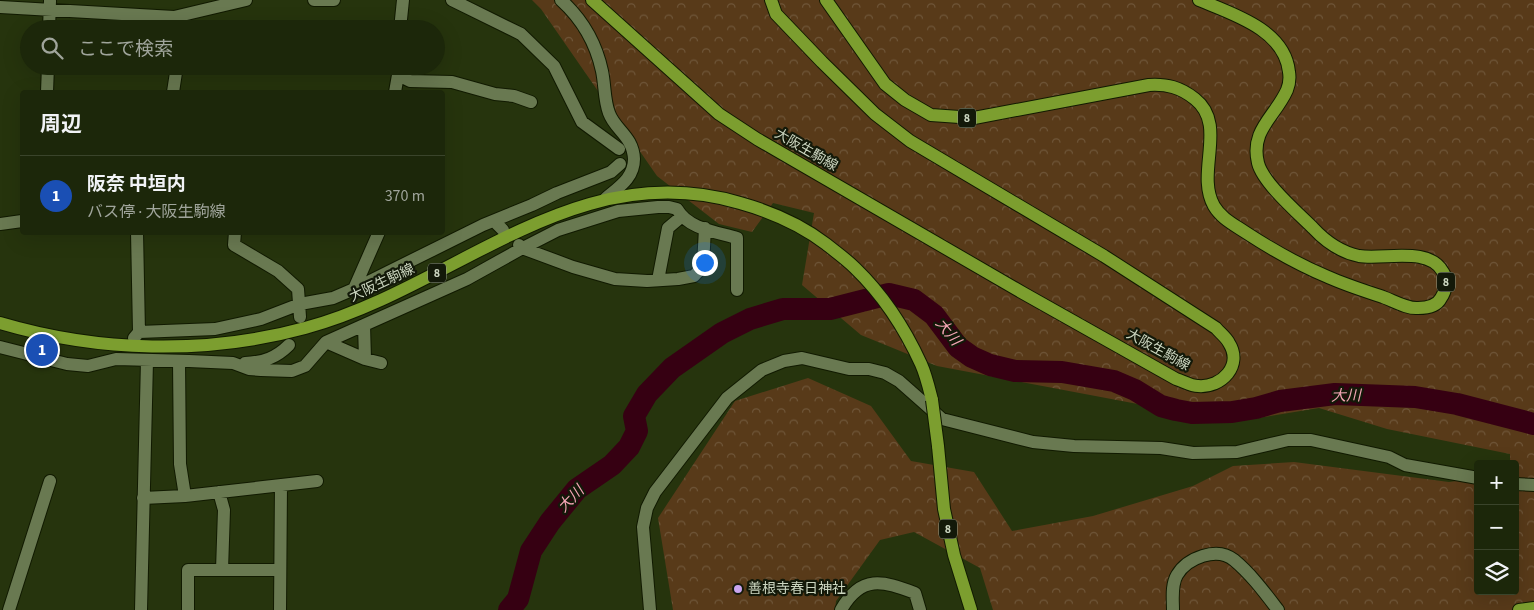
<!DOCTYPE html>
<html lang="ja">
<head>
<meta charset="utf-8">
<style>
  :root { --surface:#1c270a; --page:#252f13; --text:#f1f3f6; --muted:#a0a59c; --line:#3a442b; --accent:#1a73e8 }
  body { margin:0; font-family:"Source Sans 3","Noto Sans JP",sans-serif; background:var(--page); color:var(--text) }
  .controls { position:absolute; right:15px; bottom:15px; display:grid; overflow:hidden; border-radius:5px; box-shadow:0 5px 20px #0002 }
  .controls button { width:45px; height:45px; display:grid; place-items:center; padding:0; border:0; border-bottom:1px solid var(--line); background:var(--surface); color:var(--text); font:25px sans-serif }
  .you { position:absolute; left:704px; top:262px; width:18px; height:18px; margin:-12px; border:4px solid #fff; border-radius:50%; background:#1a73e8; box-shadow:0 0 0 8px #1a73e833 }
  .badge { display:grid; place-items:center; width:32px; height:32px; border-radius:50%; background:var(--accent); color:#fff; font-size:16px; font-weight:700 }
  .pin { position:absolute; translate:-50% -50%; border:2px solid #fff; box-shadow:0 1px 5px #0006 }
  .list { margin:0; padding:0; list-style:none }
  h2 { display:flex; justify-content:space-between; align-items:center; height:65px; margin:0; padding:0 20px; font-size:21px }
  h2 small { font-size:16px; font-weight:400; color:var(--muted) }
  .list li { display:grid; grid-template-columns:32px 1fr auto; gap:15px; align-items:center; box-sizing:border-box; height:80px; padding:0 20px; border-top:1px solid var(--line) }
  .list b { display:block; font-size:19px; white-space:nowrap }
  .list p { margin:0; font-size:16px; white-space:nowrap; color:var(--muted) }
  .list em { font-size:16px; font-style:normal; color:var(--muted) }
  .icon { flex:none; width:28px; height:28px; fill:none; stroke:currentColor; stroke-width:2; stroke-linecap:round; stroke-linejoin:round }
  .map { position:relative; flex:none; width:1534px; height:610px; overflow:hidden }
  .search { position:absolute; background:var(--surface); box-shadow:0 5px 20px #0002; left:20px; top:20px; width:425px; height:55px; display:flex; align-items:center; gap:12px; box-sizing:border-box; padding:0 18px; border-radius:28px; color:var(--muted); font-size:19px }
  .panel { position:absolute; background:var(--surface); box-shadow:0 5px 20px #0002; left:20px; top:90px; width:425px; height:145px; border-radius:5px }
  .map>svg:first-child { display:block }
  .forest { fill:url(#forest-crowns) }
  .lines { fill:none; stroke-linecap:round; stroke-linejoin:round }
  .river { stroke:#360012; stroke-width:22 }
  .street-casing { stroke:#111a01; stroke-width:14 }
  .primary-casing { stroke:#111a01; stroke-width:14 }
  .street { stroke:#697951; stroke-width:12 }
  .primary { stroke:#7c9e2f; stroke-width:12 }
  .primary-bridge-casing { stroke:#111a01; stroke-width:14; stroke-linecap:butt }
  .primary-bridge { stroke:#7c9e2f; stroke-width:12 }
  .poi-dot { fill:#c9a5ee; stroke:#131909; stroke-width:2 }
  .labels { text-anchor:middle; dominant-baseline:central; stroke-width:4.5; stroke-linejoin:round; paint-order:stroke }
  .shield { fill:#131909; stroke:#949d89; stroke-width:1 }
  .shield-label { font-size:12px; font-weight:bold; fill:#ccd6c0 }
  .street-label { font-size:14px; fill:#ccd6c0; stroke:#131909 }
  .poi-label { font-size:14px; fill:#ccd6c0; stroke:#131909; text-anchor:start }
  .water-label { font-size:15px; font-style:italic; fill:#f5a6b6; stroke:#131909 }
</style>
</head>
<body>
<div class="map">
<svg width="1534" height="610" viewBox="0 0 1534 610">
  <defs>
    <pattern id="forest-crowns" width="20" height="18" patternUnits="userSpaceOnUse" patternTransform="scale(1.25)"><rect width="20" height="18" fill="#583a19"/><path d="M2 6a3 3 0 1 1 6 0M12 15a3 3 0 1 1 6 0" fill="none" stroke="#6f5639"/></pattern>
  </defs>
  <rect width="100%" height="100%" fill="#26340d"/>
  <path class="forest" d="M532,0H1534V610H993L980,568L914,532L880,540L836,601L835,610H673L658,518L735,401L808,378L871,406L911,461L974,472L1012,531L1093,516L1193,486L1233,466L1294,462L1449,482L1478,478V591H1515V464H1510V454L1387,429L1319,408L1233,422L937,366L861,335L802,285L814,213L773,203L752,232L719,224L657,176L541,9Z"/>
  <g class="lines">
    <path class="river" d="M509,610L518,599L531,551L550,522L577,489L612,465L629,447L637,431L634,416L647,394L672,368L722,333L750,319L783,309H830L889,294L914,300L934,315L958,347L972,357L990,365L1015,371L1062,372L1114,381L1135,390L1161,406L1176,410L1192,413L1232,412L1256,408L1280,401L1335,394L1415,397L1457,404L1534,424"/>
    <g class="street-casing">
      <path id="street" d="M314,0H334
        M452,0L521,34L554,66L582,122L619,149
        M561,0C582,19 596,43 602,71C605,85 604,100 609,113C615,130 633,136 634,159C634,178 619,187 606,198
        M0,7L174,17L246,0
        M49,29L50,1
        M400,29L403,0
        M396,66L398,75L410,81L452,82L495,94L514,96L531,102
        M47,92L48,66
        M173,92L177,66
        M395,92L398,75
        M494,221L503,230
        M0,224L22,221
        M235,232L234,245L278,271L298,289L300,317
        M519,245L522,248L573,267L615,279L647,281L678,279L694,276L703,266L705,228
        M658,280L668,228L681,217
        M354,289L483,225L532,205L557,193L611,172L620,164
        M364,325L365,359
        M139,332L215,329L261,319L300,304L333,298L354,289L379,232
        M134,338L139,332L137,232
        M326,342L365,359L381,363
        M0,347L67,364L88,366L116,359L189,361L233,363L249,369L261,370L292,371L305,366L326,342L467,279L519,250L558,230L618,211L658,207H669L677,209C688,229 717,232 737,238V290
        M179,361L180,464L185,496L317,481
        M245,363C264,362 276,358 289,345
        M1515,484L1534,485
        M219,492L224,510L222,570
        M143,498L185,496
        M9,610L50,481
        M141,610L147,361
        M188,610V570H280
        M280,610L281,485
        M650,610L643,527L647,508L655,492L727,398L762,370L784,361L802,358L849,369H869L885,373L899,381L942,419L1033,442L1074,446L1161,448L1193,453L1237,452L1288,440H1311L1389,457L1405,465L1478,478
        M841,610C861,574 883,581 915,593L920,610
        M1173,610C1173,599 1171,585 1177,575C1187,558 1217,546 1234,560C1251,574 1265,593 1278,610"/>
    </g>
    <g class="primary-casing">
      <path id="primary" d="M592,0L719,114L757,139L1023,293L1176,379C1183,381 1191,386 1198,386C1222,388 1243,365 1229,343C1226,337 1220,333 1216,328L1104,256L910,141L875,114L822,62L776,14L771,0
        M826,0L885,84L905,100L931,115L974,118L1149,85C1167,84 1180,87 1195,99C1228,125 1195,173 1214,206C1221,218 1233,224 1245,232C1271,249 1299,265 1328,277C1346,285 1365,291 1383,297C1394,301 1407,309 1418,308C1427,308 1437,306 1441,298C1446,291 1448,280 1443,272C1429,246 1384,260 1359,256C1340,252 1326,242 1313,228C1298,213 1263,183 1258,163C1250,130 1275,117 1287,90C1289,85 1290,78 1289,72C1285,30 1233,14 1199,0
        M0,323C98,352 206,355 305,328C455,288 574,154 740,203C772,212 800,224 826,244C836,252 846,259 855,268C883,295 905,329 921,364C926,375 929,388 932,400
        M938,446L944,509L954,555L971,610
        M1519,610L1534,608"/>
    </g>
    <use href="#street" class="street"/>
    <use href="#primary" class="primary"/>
    <g class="primary-bridge-casing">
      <path id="primary-bridge" d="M932,400L938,446"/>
    </g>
    <use href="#primary-bridge" class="primary-bridge"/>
  </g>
  <circle class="poi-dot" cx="738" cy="589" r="5"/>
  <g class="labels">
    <g class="shield">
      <rect x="958" y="108.5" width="18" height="19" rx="4"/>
      <rect x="428" y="263.5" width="18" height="19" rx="4"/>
      <rect x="1437" y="272.5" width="18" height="19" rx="4"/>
      <rect x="939" y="519.5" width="18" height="19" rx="4"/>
    </g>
    <g class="shield-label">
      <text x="967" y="118">8</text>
      <text x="437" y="273">8</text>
      <text x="1446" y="282">8</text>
      <text x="948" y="529">8</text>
    </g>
    <g class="street-label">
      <text transform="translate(806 150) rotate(30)">大阪生駒線</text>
      <text transform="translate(382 283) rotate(-25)">大阪生駒線</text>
      <text transform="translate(1158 350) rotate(29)">大阪生駒線</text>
    </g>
    <g class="poi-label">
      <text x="748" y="589">善根寺春日神社</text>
    </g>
    <g class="water-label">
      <text transform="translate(948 332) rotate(51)">大川</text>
      <text transform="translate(1346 396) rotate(-1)">大川</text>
      <text transform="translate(571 499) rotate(-46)">大川</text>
    </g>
  </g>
</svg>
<div class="controls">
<button>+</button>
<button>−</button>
<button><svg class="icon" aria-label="layers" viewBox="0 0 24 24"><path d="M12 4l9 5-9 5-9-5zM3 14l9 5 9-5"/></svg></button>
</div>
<div class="you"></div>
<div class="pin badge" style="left:42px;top:350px;background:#1a4fb4">1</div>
<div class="search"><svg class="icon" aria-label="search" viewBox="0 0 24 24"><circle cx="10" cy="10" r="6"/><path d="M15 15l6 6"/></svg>ここで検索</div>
<section class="panel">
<h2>周辺<small></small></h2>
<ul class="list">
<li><span class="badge" style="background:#1a4fb4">1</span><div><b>阪奈 中垣内</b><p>バス停 · 大阪生駒線</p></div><em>370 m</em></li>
</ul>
</section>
</div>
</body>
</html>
